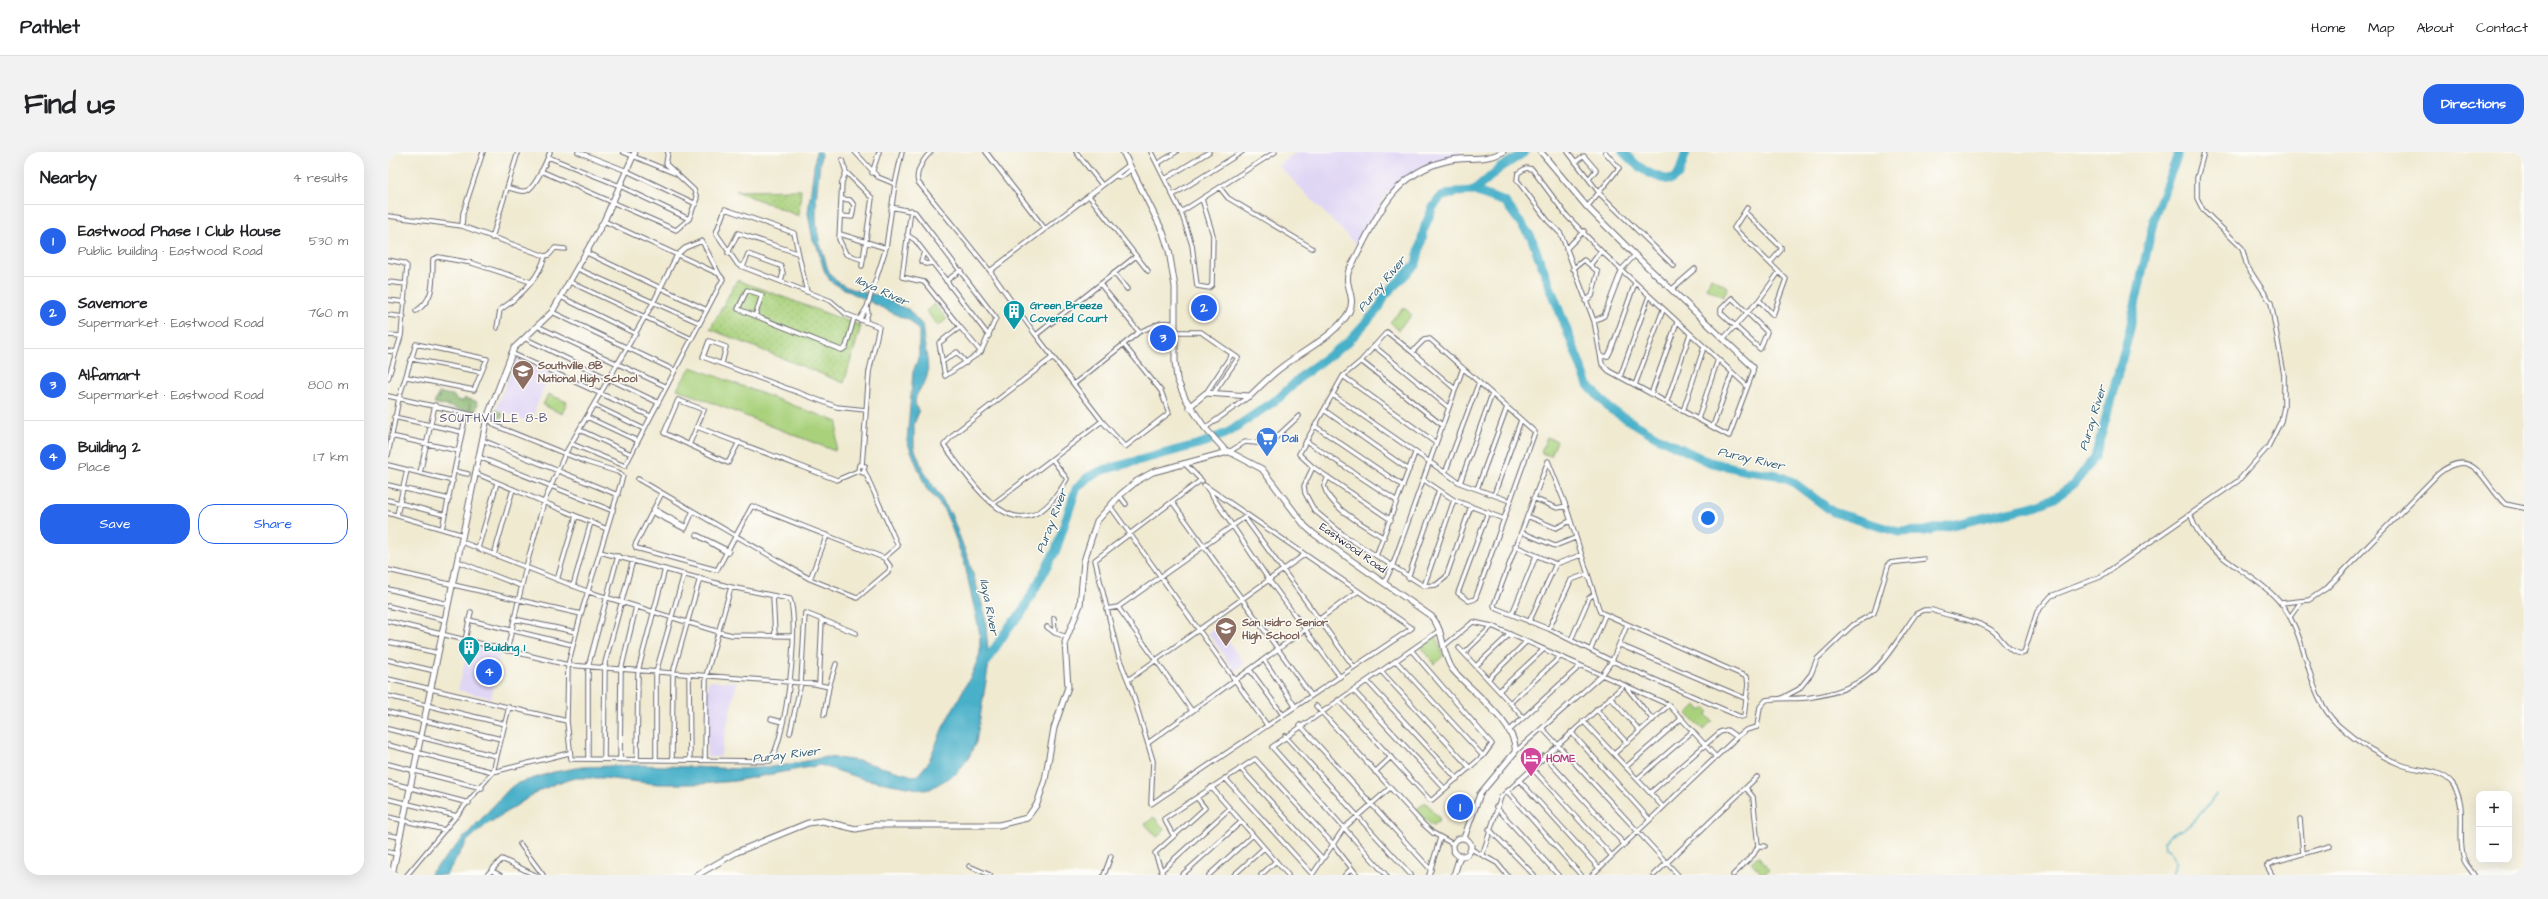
<!DOCTYPE html>
<html lang="en">
<head>
<meta charset="utf-8">
<style>
  :root { --surface:#fff; --page:#f2f2f2; --text:#202124; --muted:#757577; --line:#e0e0e0; --accent:#2563eb }
  body { margin:0; font-family:"Architects Daughter",sans-serif; background:var(--page); color:var(--text) }
  .controls { position:absolute; right:12px; bottom:12px; display:grid; overflow:hidden; border-radius:8px; box-shadow:0 4px 16px #0002 }
  .controls button { width:36px; height:36px; display:grid; place-items:center; padding:0; border:0; border-bottom:1px solid var(--line); background:var(--surface); color:var(--text); font:20px sans-serif }
  .you { position:absolute; left:1320px; top:366px; width:14px; height:14px; margin:-10px; border:3px solid #fff; border-radius:50%; background:#1a73e8; box-shadow:0 0 0 6px #1a73e833 }
  .badge { display:grid; place-items:center; width:26px; height:26px; border-radius:50%; background:var(--accent); color:#fff; font-size:13px; font-weight:700 }
  .pin { position:absolute; translate:-50% -50%; border:2px solid #fff; box-shadow:0 1px 4px #0006 }
  .list { margin:0; padding:0; list-style:none }
  h2 { display:flex; justify-content:space-between; align-items:center; height:52px; margin:0; padding:0 16px; font-size:17px }
  h2 small { font-size:13px; font-weight:400; color:var(--muted) }
  .list li { display:grid; grid-template-columns:26px 1fr auto; gap:12px; align-items:center; box-sizing:border-box; height:72px; padding:0 16px; border-top:1px solid var(--line) }
  .list b { display:block; font-size:15px; white-space:nowrap }
  .list p { margin:0; font-size:13px; white-space:nowrap; color:var(--muted) }
  .list em { font-size:13px; font-style:normal; color:var(--muted) }
  .actions { display:flex; gap:8px; padding:12px 16px }
  .actions a { flex:1; padding:9px 0; border:1px solid var(--accent); border-radius:16px; text-align:center; font-size:14px; color:var(--accent) }
  .actions .main { background:var(--accent); color:#fff }
  .map { position:relative; flex:none; width:2136px; height:723px; overflow:hidden; border-radius:16px }
  header { display:flex; align-items:center; gap:24px; box-sizing:border-box; height:56px; padding:0 20px; background:var(--surface); border-bottom:1px solid var(--line) }
  header strong { font-size:19px }
  nav { display:flex; gap:22px; margin-inline-start:auto; font-size:14px }
  .intro { display:flex; align-items:center; justify-content:space-between; box-sizing:border-box; height:96px; padding:0 24px }
  h1 { margin:0; font-size:28px }
  .button { padding:10px 18px; border-radius:16px; background:var(--accent); color:#fff; font-size:14px; font-weight:700 }
  main { display:flex; gap:24px; padding:0 24px }
  aside { flex:1; background:var(--surface); border-radius:16px; box-shadow:0 4px 16px #0002 }
  .map>svg:first-child { display:block }
  .built { fill:#dfd5f5 }
  .grass { fill:url(#grass-dots); stroke:#667a5c }
  .forest { fill:url(#forest-firs); stroke:#546a54 }
  .park { fill:#a9d17c; stroke:#667a5c }
  .water { fill:#4ab0c9; stroke:#366982 }
  .lines { fill:none; stroke-linecap:round; stroke-linejoin:round }
  .stream { stroke:#4ab0c9; stroke-width:1.5 }
  .river { stroke:#4ab0c9; stroke-width:9 }
  .street-casing { stroke:#6a6870; stroke-width:5.5 }
  .secondary-casing { stroke:#6a6870; stroke-width:7 }
  .street { stroke:#fff; stroke-width:3.5 }
  .secondary { stroke:#fff; stroke-width:5 }
  .labels { text-anchor:middle; dominant-baseline:central; stroke-width:3; stroke-linejoin:round; paint-order:stroke }
  .culture-label { font-size:11px; font-weight:bold; fill:#0d838f; stroke:#fdfcf7; text-anchor:start }
  .education-label { font-size:11px; font-weight:bold; fill:#785e54; stroke:#fdfcf7; text-anchor:start }
  .shop-label { font-size:11px; font-weight:bold; fill:#366cbe; stroke:#fdfcf7; text-anchor:start }
  .street-label { font-size:11px; fill:#22223b; stroke:#fdfcf7 }
  .hotel-label { font-size:11px; font-weight:bold; fill:#b23c85; stroke:#fdfcf7; text-anchor:start }
  .water-label { font-size:12px; font-style:italic; fill:#325b74; stroke:#fdfcf7 }
  .neighbourhood-label { font-size:12px; letter-spacing:1px; fill:#5a5675; stroke:#fdfcf7 }
</style>
</head>
<body>
<header>
<strong>Pathlet</strong>
<nav><a>Home</a><a>Map</a><a>About</a><a>Contact</a></nav>
</header>
<div class="intro"><h1>Find us</h1><a class="button">Directions</a></div>
<main>
<aside>
<h2>Nearby<small>4 results</small></h2>
<ul class="list">
<li><span class="badge">1</span><div><b>Eastwood Phase 1 Club House</b><p>Public building · Eastwood Road</p></div><em>530 m</em></li>
<li><span class="badge">2</span><div><b>Savemore</b><p>Supermarket · Eastwood Road</p></div><em>760 m</em></li>
<li><span class="badge">3</span><div><b>Alfamart</b><p>Supermarket · Eastwood Road</p></div><em>800 m</em></li>
<li><span class="badge">4</span><div><b>Building 2</b><p>Place</p></div><em>1.7 km</em></li>
</ul>
<div class="actions"><a class="main">Save</a><a>Share</a></div>
</aside>
<div class="map">
<svg width="2136" height="723" viewBox="0 0 2136 723">
  <defs>
    <pattern id="grass-dots" width="8" height="8" patternUnits="userSpaceOnUse"><rect width="8" height="8" fill="#a9d17c"/><path d="M2 2h.1M6 6h.1" fill="none" stroke="#91b36c" stroke-width="1.8" stroke-linecap="round"/></pattern>
    <pattern id="forest-firs" width="22" height="20" patternUnits="userSpaceOnUse"><rect width="22" height="20" fill="#86b36c"/><path d="M5 1l3.5 6h-7zM16 11l3.5 6h-7z" fill="#6d915a"/></pattern>
  </defs>
  <rect width="100%" height="100%" fill="#fdfcf7"/>
  <filter id="ink" filterUnits="userSpaceOnUse"><feTurbulence type="fractalNoise" baseFrequency=".025" numOctaves="2"/><feDisplacementMap in="SourceGraphic" scale="8" xChannelSelector="R" yChannelSelector="G"/><feConvolveMatrix kernelMatrix="1 2 1 2 8 2 1 2 1" color-interpolation-filters="sRGB"/></filter>
  <filter id="wash" filterUnits="userSpaceOnUse"><feTurbulence type="fractalNoise" baseFrequency=".012" numOctaves="4" result="noise"/><feDisplacementMap in="SourceGraphic" scale="16" xChannelSelector="R" yChannelSelector="G"/><feGaussianBlur stdDeviation="0.9" result="paint"/><feColorMatrix in="noise" values="0 0 0 0 0 0 0 0 0 0 0 0 0 0 0 0 0 1.4 0 .05"/><feComposite in="paint" operator="in"/></filter>
  <g filter="url(#wash)">
    <rect width="100%" height="100%" fill="#f0ead1"/>
    <path class="built" d="M908,0H1074L1064,7L1032,16L999,41L969,94L890,13Z
      M128,207L162,221L142,270L108,257Z
      M830,474L856,512L847,519L820,481Z
      M81,493L112,501L103,546L70,538Z
      M320,529L349,530L332,605H319Z"/>
    <path class="grass" d="M413,38L411,64L348,39Z
      M349,128L473,174L456,231L322,177Z"/>
    <path class="forest" d="M51,241L65,243L69,248L75,249L77,246L88,249L90,252L87,261L46,251Z
      M108,258L115,262L112,271L115,273L113,274L102,268Z"/>
    <path class="park" d="M1323,126L1340,135L1335,145L1318,136Z
      M546,152L559,167L550,174L538,159Z
      M1016,155L1024,163L1010,178L1002,170Z
      M303,215L450,270L447,299L289,237Z
      M160,242L179,250L174,262L155,253Z
      M1159,285L1169,289L1163,304L1153,301Z
      M1048,483L1055,504L1047,512L1033,495Z
      M1308,553L1313,559L1317,556L1321,560L1318,563L1324,569L1315,578L1299,562Z
      M1037,650L1052,667L1044,674L1028,658Z
      M766,665L777,678L769,685L757,672Z
      M1370,704L1382,717L1375,723L1363,710Z"/>
    <path class="water" d="M428,0H433C430,34 423,67 434,98C439,111 438,122 450,130C467,141 475,139 493,144C503,147 510,155 520,157L535,174C534,190 542,208 539,224C536,238 520,243 531,260L526,272V295L535,318L563,362L581,409L597,462L601,511L588,590L581,605L569,621L542,637L536,638L475,627L432,613L347,629L312,632H270L215,626H187L169,631L151,639L98,673L80,688L58,723H41L122,636L130,631L166,620L194,615L252,613L355,617L393,614L439,605L472,609L525,624L530,623L540,611L556,573L584,522L592,501V483L577,413L562,371L555,356L538,336L519,289L525,220L531,204V179L521,167L515,166L454,136L442,129L436,118L429,94L425,88L420,61Z"/>
    <g class="lines">
      <path class="stream" d="M1784,723C1789,710 1789,705 1777,696L1776,689C1783,680 1791,680 1800,674C1811,665 1819,654 1828,643
        M1835,723L1841,719"/>
      <path class="river" d="M1235,0C1249,15 1263,25 1283,28L1291,22L1298,0
        M1086,39L1112,16L1137,0
        M595,514L623,472L632,464L668,398L688,337L700,325L715,318L815,291L841,280L891,246L916,222L960,190L991,156L997,143L1028,112L1037,74L1045,55L1053,45L1068,40L1086,39L1117,50L1143,85L1200,233L1222,257L1269,285L1321,310L1360,319L1389,323L1405,330L1445,360L1510,380L1537,379L1647,354L1667,346L1686,332L1707,305L1740,185L1767,62L1791,0"/>
    </g>
  </g>
  <g filter="url(#ink)">
    <g class="lines">
      <g class="street-casing">
        <path id="street" d="M190,0L239,19L308,52
          M235,0L286,21
          M467,0L490,25L507,32
          M543,0C536,6 527,20 530,30L602,119L647,182L714,269L737,295L781,261L773,239L736,193
          M598,0L657,77
          M688,0L714,33
          M763,0L793,60L804,93L809,134L821,136L824,133L825,83L814,47
          M1180,0L1212,42L1286,114
          M160,5L232,34L301,67
          M454,8L458,20
          M1187,10L1196,4L1208,18L1201,27
          M769,12L788,0
          M153,19L288,78L301,67L309,46L306,38L278,12L280,0
          M458,20L484,46L475,108L458,102L451,87L454,30Z
          M484,21L491,0
          M728,24L733,25L744,17
          M777,27L821,0
          M121,36C126,37 132,40 137,39C146,39 159,8 162,0
          M832,36L840,46L924,96
          M785,43L854,0
          M701,44L760,119
          M454,47L462,48L466,53L464,65L454,64
          M503,55L527,60L608,166L593,200L557,224L551,191L572,175L536,130L514,125L523,58
          M1199,55L1231,16L1217,0
          M1359,56L1346,76L1398,127L1385,163L1371,148
          M793,60L887,0
          M1357,60L1393,95V98L1382,111
          M0,64L74,74L157,104
          M74,74L75,61L95,0
          M452,82L498,96
          M519,83L527,88L601,184
          M104,86L130,0
          M1178,97L1196,79
          M536,100L533,109L538,112L544,111
          M199,101L319,158
          M340,101L350,81L409,101
          M0,108L15,111L19,114L13,184L0,227
          M1203,112L1213,99
          M474,114L475,108
          M355,115L360,102L393,114L395,121L393,129
          M190,117L312,171
          M1185,117L1196,108L1210,120L1204,144L1197,149
          M602,119L741,13
          M726,121L739,137
          M558,129L573,118
          M0,130L18,132
          M182,130L304,187
          M712,132L751,180
          M1284,137L1307,117
          M419,140L406,81L337,57L328,81L350,113L443,149L458,162L491,175L481,220L474,313
          M173,145L248,182
          M1344,146L1379,180L1372,197L1333,161V157Z
          M0,148L17,150
          M28,159C48,147 44,127 45,107L50,105L84,111L143,130
          M164,160L286,218
          M0,163L16,165
          M367,164L374,143L359,138L350,157L453,198H454L458,195L466,166
          M471,168L479,155L498,96L507,32L514,0
          M1206,169L1216,164L1234,117L1247,103
          M477,170L480,161L479,156
          M767,173L772,176H787
          M149,174L277,234
          M572,175L593,200
          M109,176L112,158C131,145 151,127 157,104L161,103L167,96L177,97
          M787,180H813L850,206L825,242
          M0,183L13,184
          M648,183L748,104
          M136,186L269,250
          M1335,187L1371,148L1391,120
          M986,194L1060,255
          M0,199L8,200
          M1024,200L1067,237
          M123,201L262,264
          M1213,205L1220,204L1223,198L1247,131
          M24,207L93,220
          M973,209L1054,273
          M554,210L569,200L578,211
          M334,211L338,195L321,189L315,205L449,255L478,258
          M955,224L1048,291
          M1232,225L1261,144
          M686,232L751,180L773,171H787
          M1247,233L1275,158
          M1359,234L1213,99L1179,64L1144,17L1138,16L1130,21L1129,28L1160,69L1173,82L1206,169L1214,212L1221,219L1341,284L1365,220V215
          M818,241L844,202
          M1263,242L1289,170
          M945,243L1072,331L1122,349
          M0,244L99,266L108,274L198,310L230,320L235,324L193,462L180,513L179,569L183,607L382,609C398,588 412,472 402,447L343,435L212,400
          M1279,249L1302,182
          M206,253L256,277
          M936,258L1021,318
          M1295,259L1316,195
          M6,265L74,280
          M199,265L250,289
          M1310,267L1330,207
          M927,274L1015,334
          M1325,274L1344,221
          M309,275L449,328L470,319L475,321L477,314L471,313L470,319
          M817,276L862,244
          M192,278L243,302
          M3,284L71,299
          M94,288L230,343
          M918,289L1009,349
          M184,292L237,314L335,127L331,122L216,69
          M301,293L316,258L290,248L276,281L340,311L351,290
          M841,300L857,290L881,292L911,264
          M0,303L11,246L28,192L99,207L86,238L19,225
          M91,305L225,359
          M664,307L679,327C633,409 590,339 556,293L567,281L665,205
          M1160,309L1178,354L1212,460L1359,525L1360,532L1356,564L1353,565L1224,509L1161,477L1107,456L1106,453Z
          M796,311L814,329
          M0,313L65,329
          M925,315L916,334L917,341L926,358L957,384L1036,434L1048,433L1058,425L1083,354
          M67,319L80,322
          M32,321L47,253
          M87,321L219,377
          M1057,321L1091,230
          M940,325L936,334C942,357 977,373 996,386
          M250,327L422,427L469,446L501,419L502,414L496,406
          M813,328L707,408L731,506L743,536L765,609L763,652L1024,476L816,333
          M1036,328L1066,348L1116,367
          M1072,331L1104,242
          M0,333L61,347
          M819,336L881,428L952,525
          M1089,337L1119,255
          M274,341L247,393L248,396L329,418L364,354L496,406L510,394L477,320
          M1106,343L1133,268
          M732,344L738,352
          M1145,346L1169,356L1178,354
          M0,348L57,363
          M785,351L923,543
          M605,352L714,269
          M722,354L879,573
          M264,360L297,377L298,375L266,357
          M0,361L75,383
          M9,363L19,318
          M1139,364L1168,376L1182,369
          M1803,364C1815,406 1869,420 1894,453C1922,489 1917,542 1950,573C1968,589 1991,604 2014,613C2030,619 2053,617 2064,631C2081,653 2068,684 2076,708C2078,713 2083,718 2086,723
          M857,366L966,515
          M1003,368L925,315L911,302L955,224L973,209L999,180L1024,200L1036,188L1042,187L1147,280L1089,442L1087,447L1081,449L1070,441L1100,360
          M298,375L305,359
          M54,377L78,262
          M1133,380L1167,394L1187,386
          M74,390L201,440L331,480L344,483L404,484
          M1127,394L1168,412L1193,403
          M90,396L109,331
          M340,401L309,383L341,399
          M106,403L125,337
          M988,404L1027,301
          M69,409L133,434
          M0,418L193,462
          M1020,426L1051,338
          M422,427L439,383
          M169,428L188,364
          M996,431L1004,415L1075,216
          M185,434L203,370
          M1036,434L1066,348
          M0,437L60,452
          M385,444L387,483
          M1893,451L1921,448L1939,436L2050,322C2086,292 2095,331 2117,352L2136,356
          M0,454L57,468
          M730,455L804,559
          M718,457L730,455L857,365
          M1124,462L1148,404
          M1902,465L1912,451
          M666,466L667,481
          M126,467L188,480
          M81,468L83,460
          M0,469L180,513L427,532L441,535L448,512
          M1141,470L1168,412
          M659,475L667,481L679,485
          M1161,477L1183,428L1199,422
          M1183,488L1201,446L1206,442
          M77,489L81,468L185,493
          M0,490L50,501
          M1232,493L1359,547
          M1056,494L1085,470L1104,474L1281,553L1328,605
          M1071,496L1135,565
          M1203,497L1217,463
          M119,499L138,415L156,350L177,302L265,151L289,103L297,96L314,89L331,122
          M1076,501L1104,474
          M0,508L47,519
          M876,508L907,554
          M1008,509L1095,604
          M1088,514L1122,482
          M862,518L895,563
          M993,519L1082,616
          M301,523L302,607
          M0,527L179,569
          M1100,527L1138,490
          M740,528L916,403
          M979,529L1069,627
          M431,532L434,467
          M1239,536L1265,568
          M965,538L1057,637
          M1111,539L1155,498
          M0,544L117,572
          M1222,545L1252,579
          M1394,546L1411,537L1423,522L1429,507L1452,485L1465,473L1486,461L1501,411L1536,407
          M950,548L1042,648H1044L1095,604L1104,592L1023,498
          M1122,551L1172,505
          M928,554L1035,672L1045,681L1065,692
          M1208,557L1239,591
          M0,560L113,587
          M436,563L441,535
          M383,567L394,570
          M1195,569L1275,655
          M912,573L1043,718
          M0,577L108,604
          M1155,577L1290,723
          M1122,578L1192,514
          M1183,580L1262,668
          M402,581L413,531L417,461L468,481
          M897,584L1023,723
          M1349,585L1358,578L1369,575L1372,555L1378,548C1393,545 1409,548 1424,545C1485,536 1496,507 1528,462L1536,458H1544C1562,465 1590,468 1605,479C1613,485 1623,505 1636,501L1649,460L1663,444L1712,425L1850,329L1880,295L1893,269L1896,255V223L1883,151L1859,114L1854,96L1815,58L1809,46V26L1816,0
          M760,591L969,440
          M0,593L105,620L181,601
          M1127,600L1214,523L1224,509L1239,473
          M1226,602L1281,553
          M1156,604L1236,692
          M200,607V515L230,404
          M216,607L217,511L245,408
          M232,607L233,518L248,455
          M249,607L250,519L277,417
          M268,607V520L296,422
          M284,607L285,521L312,426
          M317,607L318,524L343,435
          M0,612L94,636
          M1143,615L1224,704
          M1238,615L1294,566
          M852,616L934,706
          M987,620L1003,605
          M837,626L924,722
          M1249,627L1305,579
          M1131,628L1211,716
          M0,630L81,651
          M823,635L900,723
          M1119,639L1193,723
          M0,647L69,664
          M1108,655L1170,723
          M0,665L57,678
          M1912,667L1915,701
          M1101,677L1146,723
          M0,683L12,685
          M785,683L776,667L867,607L944,691L969,723
          M132,692L155,723
          M1370,694H1377
          M1083,697L1109,711L1119,723
          M0,700L9,702
          M1095,701L1113,645L1235,534
          M581,714L602,723
          M104,719L112,723
          M773,719L841,657
          M19,723L105,620L121,555
          M99,723L114,707L147,723
          M716,723L723,704
          M775,723L767,701L817,656L809,646
          M794,723L853,670
          M821,723L865,683
          M846,723L876,696
          M873,723L888,709
          M924,723L956,676L1002,636
          M957,723L963,717
          M998,723L884,595L1052,478
          M1041,723L1052,686
          M1204,723L1349,585L1339,578L1332,580L1262,641
          M1266,723L1369,625
          M1345,723L1366,702L1370,694L1365,645L1358,636
          M1884,723L1879,714L1886,710L1942,694"/>
      </g>
      <g class="secondary-casing">
        <path id="secondary" d="M735,0L775,80L781,99L787,135V209L789,227L797,246L817,276L836,297L874,317L917,374L926,382L1043,464C1057,479 1053,502 1065,518C1081,537 1131,574 1127,600L1092,642L1076,686
          M1153,0L1199,55L1247,103L1365,215
          M801,255L818,241L862,244C872,234 883,223 894,215C916,198 947,184 961,160C969,145 955,133 961,118C987,72 1000,23 1058,9C1078,4 1096,10 1115,0
          M1065 695a9 9 0 1 1 18 0a9 9 0 1 1-18 0Z
          M4,723L99,266L126,196L164,160L216,69L247,0
          M309,723L349,700L420,671L434,669L468,677L487,673H611L639,666L649,652L657,628L666,576L680,535L677,490L692,453L696,409L709,369L732,343L749,329L765,320L840,300
          M1066,723L1072,704"/>
      </g>
      <use href="#street" class="street"/>
      <use href="#secondary" class="secondary"/>
    </g>
  </g>
  <defs>
    <g id="building-pin" transform="scale(1.15)"><path d="M0 17L-7.5 6A9.5 9.5 0 1 1 7.5 6Z" fill="#0f9aa8" stroke="#fdfcf7"/><path d="M-4-6H4V6H1V3H-1V6H-4ZM-2.5-4.3h1.7v1.8h-1.7ZM.8-4.3h1.7v1.8H.8ZM-2.5-1h1.7V.8h-1.7ZM.8-1h1.7V.8H.8Z" fill="#fff"/></g>
    <g id="school-pin" transform="scale(1.15)"><path d="M0 17L-7.5 6A9.5 9.5 0 1 1 7.5 6Z" fill="#8d6e63" stroke="#fdfcf7"/><path d="M0-5L7-2L0 1L-7-2ZM-4 1L0 2.5L4 1V4Q0 6-4 4Z" fill="#fff"/></g>
    <g id="supermarket-pin" transform="scale(1.15)"><path d="M0 17L-7.5 6A9.5 9.5 0 1 1 7.5 6Z" fill="#3f7fe0" stroke="#fdfcf7"/><path d="M-6-5.5h2.5l.6 2H6L4.5 2H-2.5L-4.4-4H-6ZM-1.5 3.2a1.3 1.3 0 1 0 .1 0ZM3 3.2a1.3 1.3 0 1 0 .1 0Z" fill="#fff"/></g>
    <g id="hotel-pin" transform="scale(1.15)"><path d="M0 17L-7.5 6A9.5 9.5 0 1 1 7.5 6Z" fill="#d1479c" stroke="#fdfcf7"/><path d="M-6-4.5h1.5V1H6V5H4.5V3h-9V5H-6ZM-4 0a1.8 1.8 0 1 1 3.6 0ZM.5 0V-2.5h3Q6-2.5 6 0Z" fill="#fff"/></g>
  </defs>
  <g fill-rule="evenodd">
    <use href="#building-pin" x="626" y="159"/>
    <use href="#school-pin" x="135" y="219"/>
    <use href="#supermarket-pin" x="879" y="286"/>
    <use href="#school-pin" x="838" y="476"/>
    <use href="#building-pin" x="81" y="495"/>
    <use href="#hotel-pin" x="1143" y="606"/>
  </g>
  <g class="labels">
    <g class="culture-label">
      <text x="642" y="153">Green Breeze<tspan x="642" dy="13">Covered Court</tspan></text>
      <text x="96" y="495">Building 1</text>
    </g>
    <g class="education-label">
      <text x="150" y="213">Southville 8B<tspan x="150" dy="13">National High School</tspan></text>
      <text x="854" y="470">San Isidro Senior<tspan x="854" dy="13">High School</tspan></text>
    </g>
    <g class="shop-label">
      <text x="894" y="286">Dali</text>
    </g>
    <g class="street-label">
      <text transform="translate(965 396) rotate(35)">Eastwood Road</text>
    </g>
    <g class="hotel-label">
      <text x="1158" y="606">HOME</text>
    </g>
    <g class="water-label">
      <text transform="translate(994 132) rotate(-50)">Puray River</text>
      <text transform="translate(494 139) rotate(25)">Ilaya River</text>
      <text transform="translate(1705 266) rotate(-73)">Puray River</text>
      <text transform="translate(1363 307) rotate(13)">Puray River</text>
      <text transform="translate(664 369) rotate(-69)">Puray River</text>
      <text transform="translate(601 455) rotate(79)">Ilaya River</text>
      <text transform="translate(398 603) rotate(-7)">Puray River</text>
    </g>
    <g class="neighbourhood-label">
      <text x="106" y="266">SOUTHVILLE 8-B</text>
    </g>
  </g>
</svg>
<div class="controls">
<button>+</button>
<button>−</button>
</div>
<div class="you"></div>
<div class="pin badge" style="left:1072px;top:655px">1</div>
<div class="pin badge" style="left:816px;top:156px">2</div>
<div class="pin badge" style="left:775px;top:186px">3</div>
<div class="pin badge" style="left:101px;top:520px">4</div>
</div>
</main>
</body>
</html>
